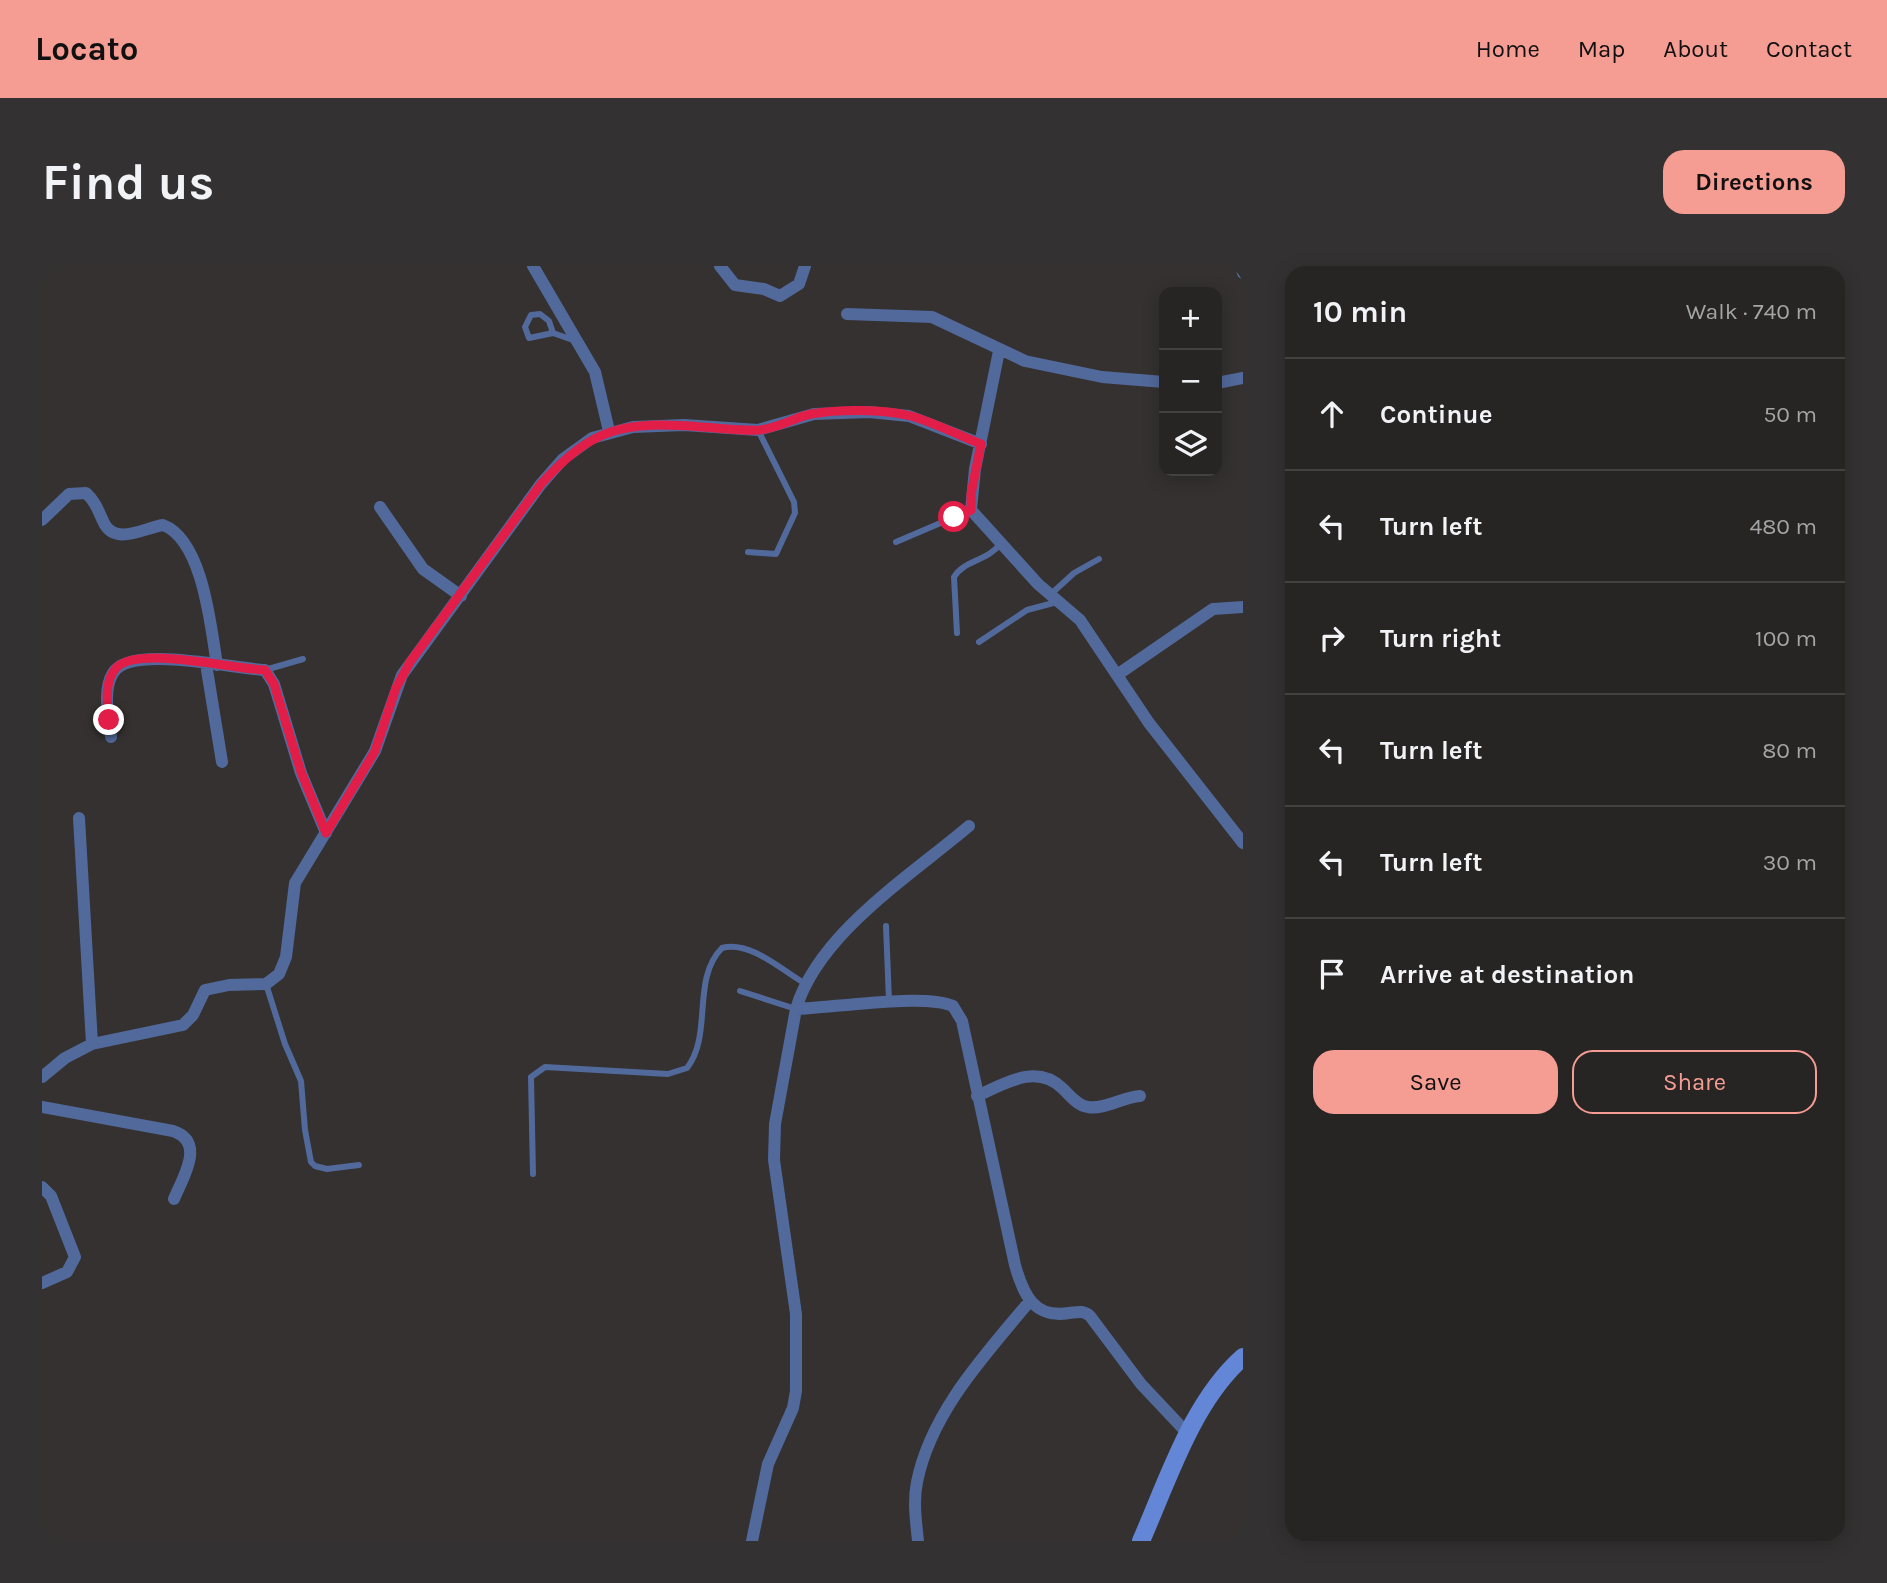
<!DOCTYPE html>
<html lang="en">
<head>
<meta charset="utf-8">
<style>
  :root { --surface:#272524; --page:#333131; --text:#f1f3f6; --muted:#a4a5a6; --line:#434241; --accent:#f59c93 }
  body { margin:0; font-family:Karla,sans-serif; background:var(--page); color:var(--text) }
  .controls { position:absolute; right:21px; top:21px; display:grid; overflow:hidden; border-radius:14px; box-shadow:0 4px 18px #0003 }
  .controls button { width:63px; height:63px; display:grid; place-items:center; padding:0; border:0; border-bottom:2px solid var(--line); background:var(--surface); color:var(--text); font:35px sans-serif }
  .stop { position:absolute; width:21px; height:21px; margin:-16px; border:5px solid #e11d48; border-radius:50%; background:#fff }
  .stop.end { background:#e11d48; border-color:#fff; box-shadow:0 2px 7px #0008 }
  .list { margin:0; padding:0; list-style:none }
  h2 { display:flex; justify-content:space-between; align-items:center; height:91px; margin:0; padding:0 28px; font-size:30px }
  h2 small { font-size:23px; font-weight:400; color:var(--muted) }
  .list li { display:grid; grid-template-columns:46px 1fr auto; gap:21px; align-items:center; box-sizing:border-box; height:112px; padding:0 28px; border-top:2px solid var(--line) }
  .list b { display:block; font-size:26px; white-space:nowrap }
  .list em { font-size:23px; font-style:normal; color:var(--muted) }
  .actions { display:flex; gap:14px; padding:21px 28px }
  .actions a { flex:1; padding:16px 0; border:2px solid var(--accent); border-radius:21px; text-align:center; font-size:24px; color:var(--accent) }
  .actions .main { background:var(--accent); color:#111 }
  .icon { flex:none; width:38px; height:38px; fill:none; stroke:currentColor; stroke-width:2; stroke-linecap:round; stroke-linejoin:round }
  .map { position:relative; flex:none; width:1201px; height:1275px; overflow:hidden; border-radius:21px }
  header { display:flex; align-items:center; gap:42px; box-sizing:border-box; height:98px; padding:0 35px; background:var(--accent); color:#111 }
  header strong { font-size:33px }
  nav { display:flex; gap:38px; margin-inline-start:auto; font-size:24px }
  .intro { display:flex; align-items:center; justify-content:space-between; box-sizing:border-box; height:168px; padding:0 42px }
  h1 { margin:0; font-size:49px }
  .button { padding:18px 32px; border-radius:21px; background:var(--accent); color:#111; font-size:24px; font-weight:700 }
  main { display:flex; gap:42px; padding:0 42px }
  aside { flex:1; background:var(--surface); border-radius:21px; box-shadow:0 4px 18px #0003 }
  .map>svg:first-child { display:block }
  .lines { fill:none; stroke-linecap:round; stroke-linejoin:round }
  .service { stroke:#52699b; stroke-width:6 }
  .minor { stroke:#52699b; stroke-width:12 }
  .secondary { stroke:#6386d6; stroke-width:18 }
  .route { stroke:#e11d48; stroke-width:9 }
</style>
</head>
<body>
<header>
<strong>Locato</strong>
<nav><a>Home</a><a>Map</a><a>About</a><a>Contact</a></nav>
</header>
<div class="intro"><h1>Find us</h1><a class="button">Directions</a></div>
<main>
<div class="map">
<svg width="1201" height="1275" viewBox="0 0 1201 1275">
  <rect width="100%" height="100%" fill="#343130"/>
  <g class="lines">
    <path class="service" d="M511,67L507,55L498,48L489,49L483,61L487,72L511,67L531,74
      M854,276L929,244
      M706,286L734,288L753,247L752,236L716,164
      M1009,328L1032,307L1057,293
      M915,367L912,311C922,294 946,295 958,278
      M937,376L985,344L1015,336
      M223,404L261,393
      M844,660L847,735
      M224,718L243,778L259,815L263,864L269,896L273,900L285,903L317,899
      M698,725L754,743
      M491,908L489,811L503,801L626,808L645,802C671,769 649,713 680,682C707,674 740,704 762,717"/>
    <path class="minor" d="M491,0L553,106L567,165
      M678,0L693,19L722,23L738,30L757,18L763,0
      M1199,0L1201,7
      M805,48L890,51L983,95L1060,111L1122,116
      M957,85L933,203L929,244L996,318L1038,354L1107,457L1201,577
      M1175,117L1201,112
      M338,241L381,303L419,330
      M0,254L27,228L44,227C53,235 56,244 61,255C72,281 102,262 121,259C161,274 169,362 175,399
      M164,398L180,496
      M1075,409L1171,343L1201,341
      M69,471C67,451 60,425 71,407C88,378 192,403 223,404L232,418L259,507L284,567
      M37,552L50,778
      M754,743C776,668 868,610 927,560
      M0,811L23,792L50,778L141,759L151,749L163,724L187,719L224,718L237,708L244,691L253,617L333,485L360,409L499,218L521,193L550,172L591,161L642,159L716,164L772,148L827,146L867,150L939,178
      M935,830C962,818 994,797 1020,822C1027,828 1035,840 1046,841C1062,844 1081,831 1098,830
      M0,841L131,865C164,876 141,911 132,933
      M0,921L9,930L33,991L25,1006L0,1017
      M710,1275L726,1198L751,1142L754,1125V1048L732,894L733,858L754,743C789,742 882,727 911,740L920,755L973,999C981,1028 992,1053 1027,1047C1036,1046 1041,1044 1048,1050L1099,1118L1147,1169
      M876,1275C874,1255 871,1236 875,1216C889,1146 943,1089 987,1036"/>
    <path class="secondary" d="M1099,1275C1126,1214 1150,1136 1201,1091"/>
  </g>
  <g class="lines">
    <path class="route" d="M67,454C65,438 62,415 74,402C96,379 191,403 223,404L232,418L259,506L284,567L333,485L354,422L368,396L499,218C551,160 583,155 660,161C679,162 699,165 718,164C737,162 751,152 769,148C798,143 840,143 869,150C893,157 916,169 939,178L929,228V244L912,251"/>
  </g>
</svg>
<div class="controls">
<button>+</button>
<button>−</button>
<button><svg class="icon" aria-label="layers" viewBox="0 0 24 24"><path d="M12 4l9 5-9 5-9-5zM3 14l9 5 9-5"/></svg></button>
</div>
<div class="stop" style="left:912px;top:251px"></div>
<div class="stop end" style="left:67px;top:454px"></div>
</div>
<aside>
<h2>10 min<small>Walk · 740 m</small></h2>
<ul class="list">
<li><svg class="icon" aria-label="ahead" viewBox="0 0 24 24"><path d="M12 20V5M6 11l6-6 6 6"/></svg><div><b>Continue</b></div><em>50 m</em></li>
<li><svg class="icon" aria-label="left" viewBox="0 0 24 24"><path d="M17 20v-9H6M10 6l-5 5 5 5"/></svg><div><b>Turn left</b></div><em>480 m</em></li>
<li><svg class="icon" aria-label="right" viewBox="0 0 24 24"><path d="M7 20v-9h11M14 6l5 5-5 5"/></svg><div><b>Turn right</b></div><em>100 m</em></li>
<li><svg class="icon" aria-label="left" viewBox="0 0 24 24"><path d="M17 20v-9H6M10 6l-5 5 5 5"/></svg><div><b>Turn left</b></div><em>80 m</em></li>
<li><svg class="icon" aria-label="left" viewBox="0 0 24 24"><path d="M17 20v-9H6M10 6l-5 5 5 5"/></svg><div><b>Turn left</b></div><em>30 m</em></li>
<li><svg class="icon" aria-label="arrive" viewBox="0 0 24 24"><path d="M6 21V4h12l-3 4 3 4H6"/></svg><div><b>Arrive at destination</b></div></li>
</ul>
<div class="actions"><a class="main">Save</a><a>Share</a></div>
</aside>
</main>
</body>
</html>
